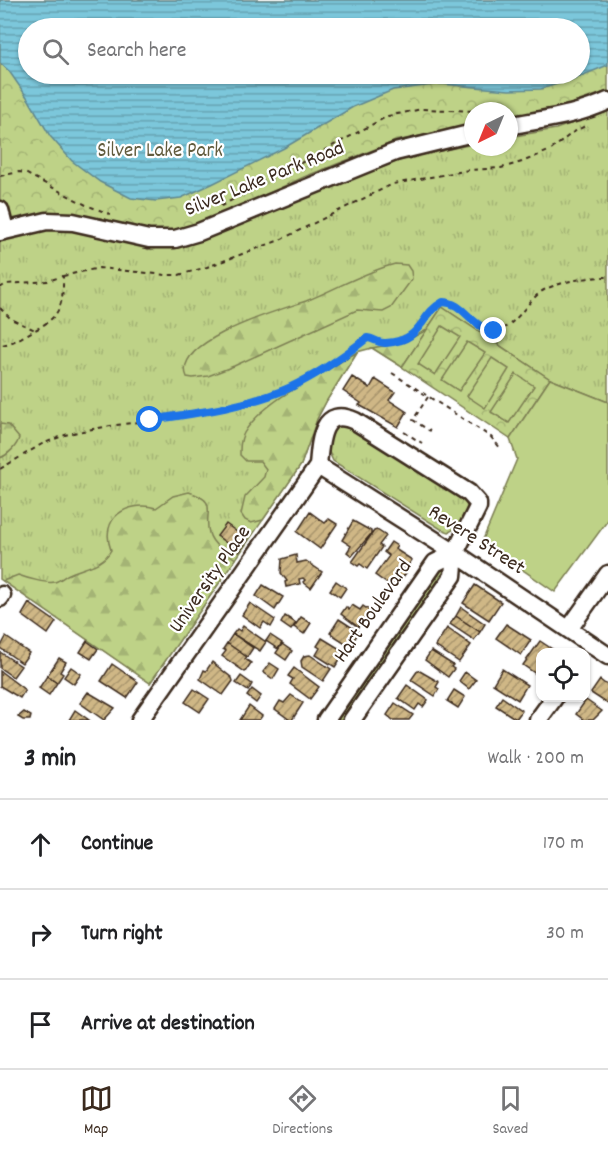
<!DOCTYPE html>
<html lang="en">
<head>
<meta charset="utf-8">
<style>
  :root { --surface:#fff; --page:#f6f6f6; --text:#202124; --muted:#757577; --line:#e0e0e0; --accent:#3b2a1e }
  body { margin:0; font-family:Dekko,sans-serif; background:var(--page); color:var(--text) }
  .controls { position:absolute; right:18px; bottom:18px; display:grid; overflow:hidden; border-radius:12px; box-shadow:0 2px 4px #0004 }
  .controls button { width:54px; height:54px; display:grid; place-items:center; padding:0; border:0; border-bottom:2px solid var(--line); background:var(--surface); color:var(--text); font:30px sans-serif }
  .compass { position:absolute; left:464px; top:102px; width:54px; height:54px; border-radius:50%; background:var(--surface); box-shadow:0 2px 4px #0004; rotate:223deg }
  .stop { position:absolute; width:18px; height:18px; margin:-14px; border:4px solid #1a73e8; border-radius:50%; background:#fff }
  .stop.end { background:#1a73e8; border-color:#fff; box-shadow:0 2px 6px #0008 }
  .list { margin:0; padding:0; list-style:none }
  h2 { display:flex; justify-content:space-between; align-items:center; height:78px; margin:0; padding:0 24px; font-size:26px }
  h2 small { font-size:20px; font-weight:400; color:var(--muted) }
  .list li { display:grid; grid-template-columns:39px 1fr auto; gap:18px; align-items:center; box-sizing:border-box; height:90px; padding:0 24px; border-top:2px solid var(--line) }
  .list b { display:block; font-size:22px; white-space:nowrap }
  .list em { font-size:20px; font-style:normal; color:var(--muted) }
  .icon { flex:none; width:33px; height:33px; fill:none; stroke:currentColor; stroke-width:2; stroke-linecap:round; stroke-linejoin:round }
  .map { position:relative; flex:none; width:608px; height:720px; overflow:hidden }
  .search { position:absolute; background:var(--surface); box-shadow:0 2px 4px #0004; left:18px; right:18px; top:18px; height:66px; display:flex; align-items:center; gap:15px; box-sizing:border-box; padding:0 21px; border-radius:33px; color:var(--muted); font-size:22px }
  .sheet { height:348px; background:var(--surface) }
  nav { display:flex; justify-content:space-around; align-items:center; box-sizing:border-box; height:84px; border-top:2px solid var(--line); background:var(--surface); font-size:16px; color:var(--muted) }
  nav a { display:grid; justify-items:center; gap:3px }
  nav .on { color:var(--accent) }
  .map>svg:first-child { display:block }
  .grass { fill:url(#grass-tufts); stroke:#7c7e52; stroke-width:1.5 }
  .forest { fill:url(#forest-firs); stroke:#7c7e52; stroke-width:1.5 }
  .park { fill:url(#park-crowns); stroke:#7c7e52; stroke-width:1.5; fill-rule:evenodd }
  .garden { fill:#bed287; stroke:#7c7e52; stroke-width:1.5 }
  .water { fill:url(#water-rules); stroke:#61888f; stroke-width:1.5; fill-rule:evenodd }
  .building { fill:url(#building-hatch); stroke:#3b2a1e; stroke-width:1.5 }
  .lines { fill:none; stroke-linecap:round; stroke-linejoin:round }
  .minor-casing { stroke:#3b2a1e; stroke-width:21 }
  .path { stroke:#3b2a1e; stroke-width:2; stroke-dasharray:4.5 4.5; stroke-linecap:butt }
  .minor { stroke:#fff; stroke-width:16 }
  .route { stroke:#1a73e8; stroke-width:8 }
  .labels { text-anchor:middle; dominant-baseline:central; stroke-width:4.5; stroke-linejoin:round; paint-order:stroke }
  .park-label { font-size:21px; fill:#625c3e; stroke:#fff }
  .street-label { font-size:21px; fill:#3b2a1e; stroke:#fff }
</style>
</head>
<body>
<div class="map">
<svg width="608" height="720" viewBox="0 0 608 720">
  <defs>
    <pattern id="grass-tufts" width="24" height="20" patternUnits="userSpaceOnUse" patternTransform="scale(1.5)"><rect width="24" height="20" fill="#bed287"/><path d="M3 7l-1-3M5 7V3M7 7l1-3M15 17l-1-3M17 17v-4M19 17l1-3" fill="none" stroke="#a4b474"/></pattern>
    <pattern id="forest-firs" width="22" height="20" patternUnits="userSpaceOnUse" patternTransform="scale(1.5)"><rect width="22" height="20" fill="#bed287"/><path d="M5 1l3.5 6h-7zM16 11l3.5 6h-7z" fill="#a4b474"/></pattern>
    <pattern id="park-crowns" width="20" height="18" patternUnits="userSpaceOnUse" patternTransform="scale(1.5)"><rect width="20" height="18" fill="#bed287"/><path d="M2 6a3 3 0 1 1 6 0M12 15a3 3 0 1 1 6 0" fill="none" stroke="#a4b474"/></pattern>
    <pattern id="water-rules" width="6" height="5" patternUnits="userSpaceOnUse" patternTransform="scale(1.5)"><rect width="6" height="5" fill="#7bc7db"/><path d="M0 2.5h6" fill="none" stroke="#66a2b1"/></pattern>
    <pattern id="building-hatch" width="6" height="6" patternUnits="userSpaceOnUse" patternTransform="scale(1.5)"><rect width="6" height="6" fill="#cfb786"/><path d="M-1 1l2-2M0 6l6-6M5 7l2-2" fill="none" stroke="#a9956d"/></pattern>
  </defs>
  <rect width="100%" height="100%" fill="#fff"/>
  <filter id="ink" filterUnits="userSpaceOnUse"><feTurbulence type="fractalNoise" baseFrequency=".0167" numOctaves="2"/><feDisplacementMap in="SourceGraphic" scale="12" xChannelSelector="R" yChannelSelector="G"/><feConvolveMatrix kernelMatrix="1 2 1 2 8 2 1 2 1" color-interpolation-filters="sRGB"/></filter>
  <g filter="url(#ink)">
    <path class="grass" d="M608,110V402L550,379L442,307L402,367L372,348L357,352L327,400L317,419L301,465L150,683L0,579V240L30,232L60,228L146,247L182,244L222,232L319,191L407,158L473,144V147H509V137L556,129Z
      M344,422L466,501C469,514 462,526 449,532L441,529L333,461L328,450L330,431Z
      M441,568L446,572L345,720H332Z"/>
    <path class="forest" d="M395,264L407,265L411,271L412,279L391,308L383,312L357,310L234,366L208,376L193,378L187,377C170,341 283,309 306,301C336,289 364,272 395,264Z
      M427,330L402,367L372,348L403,342Z
      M357,352L327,400L317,419L301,465L263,520L251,523L245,520L241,514L245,497L264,477L266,469L260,461H246L240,455C240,447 240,440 244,433C262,401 326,371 357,352Z
      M0,424L8,425L19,438C17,446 8,455 0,458Z
      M189,492C220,502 203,512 209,533C212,545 226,553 236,559L150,683L3,581L18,575C26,578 47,584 55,582C59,581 64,577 67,575C82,567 102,567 111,550C99,518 127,500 156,508L173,496Z"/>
    <path class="park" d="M0,0H608V91L551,111L509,119V111H473V125L396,141L304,177L213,219L176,230L162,232L144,230L99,218L55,213L0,224ZM28,28H580V74H28Z
      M442,307L550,379L510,439L402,367Z"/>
    <path class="garden" d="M442,326L460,337L435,375L418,364Z
      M467,342L485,353L459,391L442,380Z
      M492,358L509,369L485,408L467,396Z
      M516,374L534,386L509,423L491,412Z
      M550,379L608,402V520L555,592L482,542L517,459L510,439Z"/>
    <path class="water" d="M0,0H608V65L571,80L541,89L509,90L441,84L393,90L353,107L284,148L212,184L181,198L156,201L131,198L100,182L72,161L50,136L29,100L9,71L0,63ZM28,28H580V74H28Z"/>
    <path class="building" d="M352,377L370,388L375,379L395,392L389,400L407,412L398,427L359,405L361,403L343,391Z
      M310,512L325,523L329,519L337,524L320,549L297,532Z
      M353,521L371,531V534L352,556L347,552L351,546L342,540Z
      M226,524L248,540L239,552L217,536Z
      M377,530L386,536L379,545L382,547L367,569L360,564L358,566L352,562L374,531Z
      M391,542L397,546L395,549L412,560L404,571L406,573L402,578L400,577L393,588L375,575L389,556L384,552Z
      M296,555L297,563L306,561L322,572L311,588L303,582L305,580L303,578L299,579L300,584L286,587L285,582L287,581L281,573L282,559Z
      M336,581L346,588L340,597L330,590Z
      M263,585L283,597L275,610L256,596Z
      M475,585L501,602L489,620L463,603Z
      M29,603L56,622L48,634L22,615Z
      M250,603L275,620L271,627L264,622L260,628L242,615Z
      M352,605L360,610L363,606L370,611L358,627L341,614L346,607L349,610Z
      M461,607L485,624L480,632L456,616Z
      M285,616L296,623L291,630L281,623Z
      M456,616L480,632L474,640L450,624Z
      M301,617L311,623L304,634L294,627Z
      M339,619L359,632L350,646L330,633Z
      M506,624L531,640L521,655L496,638Z
      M243,626L266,642L260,651L233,634L237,629L240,631Z
      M447,628L471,645L459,662L435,646Z
      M233,634L253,648L247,657L227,643Z
      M270,635L282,643L278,649L266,641Z
      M6,637L29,653L22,663L0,648Z
      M322,638L345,652L335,667L316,655L320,648L317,646Z
      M87,641L98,649L91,659L80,652Z
      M540,641L555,651L540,652V673L539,676L523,665Z
      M227,643L247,657L245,659L251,663L245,672L222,656L226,651L223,649Z
      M282,644L292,651L286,660L276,653Z
      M431,651L453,665L451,667L454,669L448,677L425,660Z
      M0,652L21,666L13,677L0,668Z
      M310,655L331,669L323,681L302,667L301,661L304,656Z
      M59,658L66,662L60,672L63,674L57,683L47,676Z
      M212,662L232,678L233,681L223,695L200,679L204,670L206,671Z
      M270,663L279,669L273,679L263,672Z
      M112,664L138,682L127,698L101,681Z
      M71,667L81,674L74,684L64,677Z
      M294,668L319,687L310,699L290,684L293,679L288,676Z
      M502,669L527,685L518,700L493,684Z
      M418,670L439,682L436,687L439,689L435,696L411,680Z
      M0,671L25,690L20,698L0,686Z
      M465,672L476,680L469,689L459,681Z
      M47,676L57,683L49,695L39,688Z
      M241,676L252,684L248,691L236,683Z
      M600,680L608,686V704L591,693Z
      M407,685L428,700L423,707L419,704L415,710L398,698Z
      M194,689L209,699L200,712L185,702Z
      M252,689L261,696L256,703L247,696Z
      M454,690L465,697L458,708L447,701Z
      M88,692L115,708L104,720L80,703Z
      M291,695L303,703L292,720H290L275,709L280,701L284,703Z
      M502,697L522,711L516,719L496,706Z
      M586,700L602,711L593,720H584L576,714Z
      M395,703L413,715L409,720H393L387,715Z
      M249,706L262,716L259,720H240Z
      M75,710L89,720H69Z
      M24,712L31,716L30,720H23L18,717Z"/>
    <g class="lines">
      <g class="minor-casing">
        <path id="minor" d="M509,126C543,119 576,116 608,101
          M0,210L5,230
          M0,232L47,221L73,222L149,239H175L199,232L395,152L473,133
          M318,466L455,553L608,656
          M0,598L2,595
          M569,629L608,574
          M140,720L318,466C320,443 321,405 355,421L469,493L478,503V507L455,553L453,576L352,720
          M326,720L435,563L455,553
          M538,720L554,698"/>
      </g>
      <path class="path" d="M0,176L19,172L25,173L86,205L110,214
        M221,206L388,116L422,109L478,111
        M63,276L99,268L166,275H179L207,267L280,240L393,184L469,170L501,168L522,162L551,150L572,133L585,126
        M0,288L6,284L48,281L63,276C64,313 56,319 26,335C17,340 10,344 0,345
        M0,308L11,319L35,330
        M392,373L491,437L501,449
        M428,397L413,420L430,431
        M404,432L422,443
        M0,469L42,444L65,435C137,417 222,419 290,388C317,375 343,357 367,338C374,338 378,344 386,343C423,341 419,315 443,302C465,302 472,332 494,331C516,329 527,299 544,290C562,281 588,277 608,277"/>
      <use href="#minor" class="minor"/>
    </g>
  </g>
  <g class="lines" filter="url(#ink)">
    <path class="route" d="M150,420C197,413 246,407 289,388C317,375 343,357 367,338C374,338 378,344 386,343C423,341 419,315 443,302C464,302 471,328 494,331"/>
  </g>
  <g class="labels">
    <g class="park-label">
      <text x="160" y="152">Silver Lake Park</text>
    </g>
    <g class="street-label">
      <text transform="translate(265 180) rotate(-22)">Silver Lake Park Road</text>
      <text transform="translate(476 541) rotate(33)">Revere Street</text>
      <text transform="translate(211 580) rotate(-55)">University Place</text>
      <text transform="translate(374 612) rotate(-55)">Hart Boulevard</text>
    </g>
  </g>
</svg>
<div class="controls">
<button><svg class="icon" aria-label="locate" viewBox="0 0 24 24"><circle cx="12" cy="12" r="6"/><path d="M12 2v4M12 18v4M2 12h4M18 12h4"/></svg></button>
</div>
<svg class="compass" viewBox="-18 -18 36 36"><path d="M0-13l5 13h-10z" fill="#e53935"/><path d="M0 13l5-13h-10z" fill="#757577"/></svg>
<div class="stop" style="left:150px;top:420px"></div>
<div class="stop end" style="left:494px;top:331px"></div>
<div class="search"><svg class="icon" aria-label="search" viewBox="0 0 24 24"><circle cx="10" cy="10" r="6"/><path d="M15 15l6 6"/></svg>Search here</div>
</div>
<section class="sheet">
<h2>3 min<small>Walk · 200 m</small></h2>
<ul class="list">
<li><svg class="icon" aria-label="ahead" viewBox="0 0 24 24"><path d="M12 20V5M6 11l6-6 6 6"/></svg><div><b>Continue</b></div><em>170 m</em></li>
<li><svg class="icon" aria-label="right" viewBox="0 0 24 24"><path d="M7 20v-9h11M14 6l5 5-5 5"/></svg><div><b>Turn right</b></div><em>30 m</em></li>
<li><svg class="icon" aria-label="arrive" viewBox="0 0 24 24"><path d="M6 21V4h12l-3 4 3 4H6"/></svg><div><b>Arrive at destination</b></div></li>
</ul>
</section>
<nav>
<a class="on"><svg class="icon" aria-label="map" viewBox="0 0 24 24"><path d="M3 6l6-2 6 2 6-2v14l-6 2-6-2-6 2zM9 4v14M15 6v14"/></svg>Map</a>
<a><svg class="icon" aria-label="directions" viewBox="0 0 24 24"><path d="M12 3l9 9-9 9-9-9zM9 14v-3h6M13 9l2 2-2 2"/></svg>Directions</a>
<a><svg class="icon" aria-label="saved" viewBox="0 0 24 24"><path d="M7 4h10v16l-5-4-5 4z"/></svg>Saved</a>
</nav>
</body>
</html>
